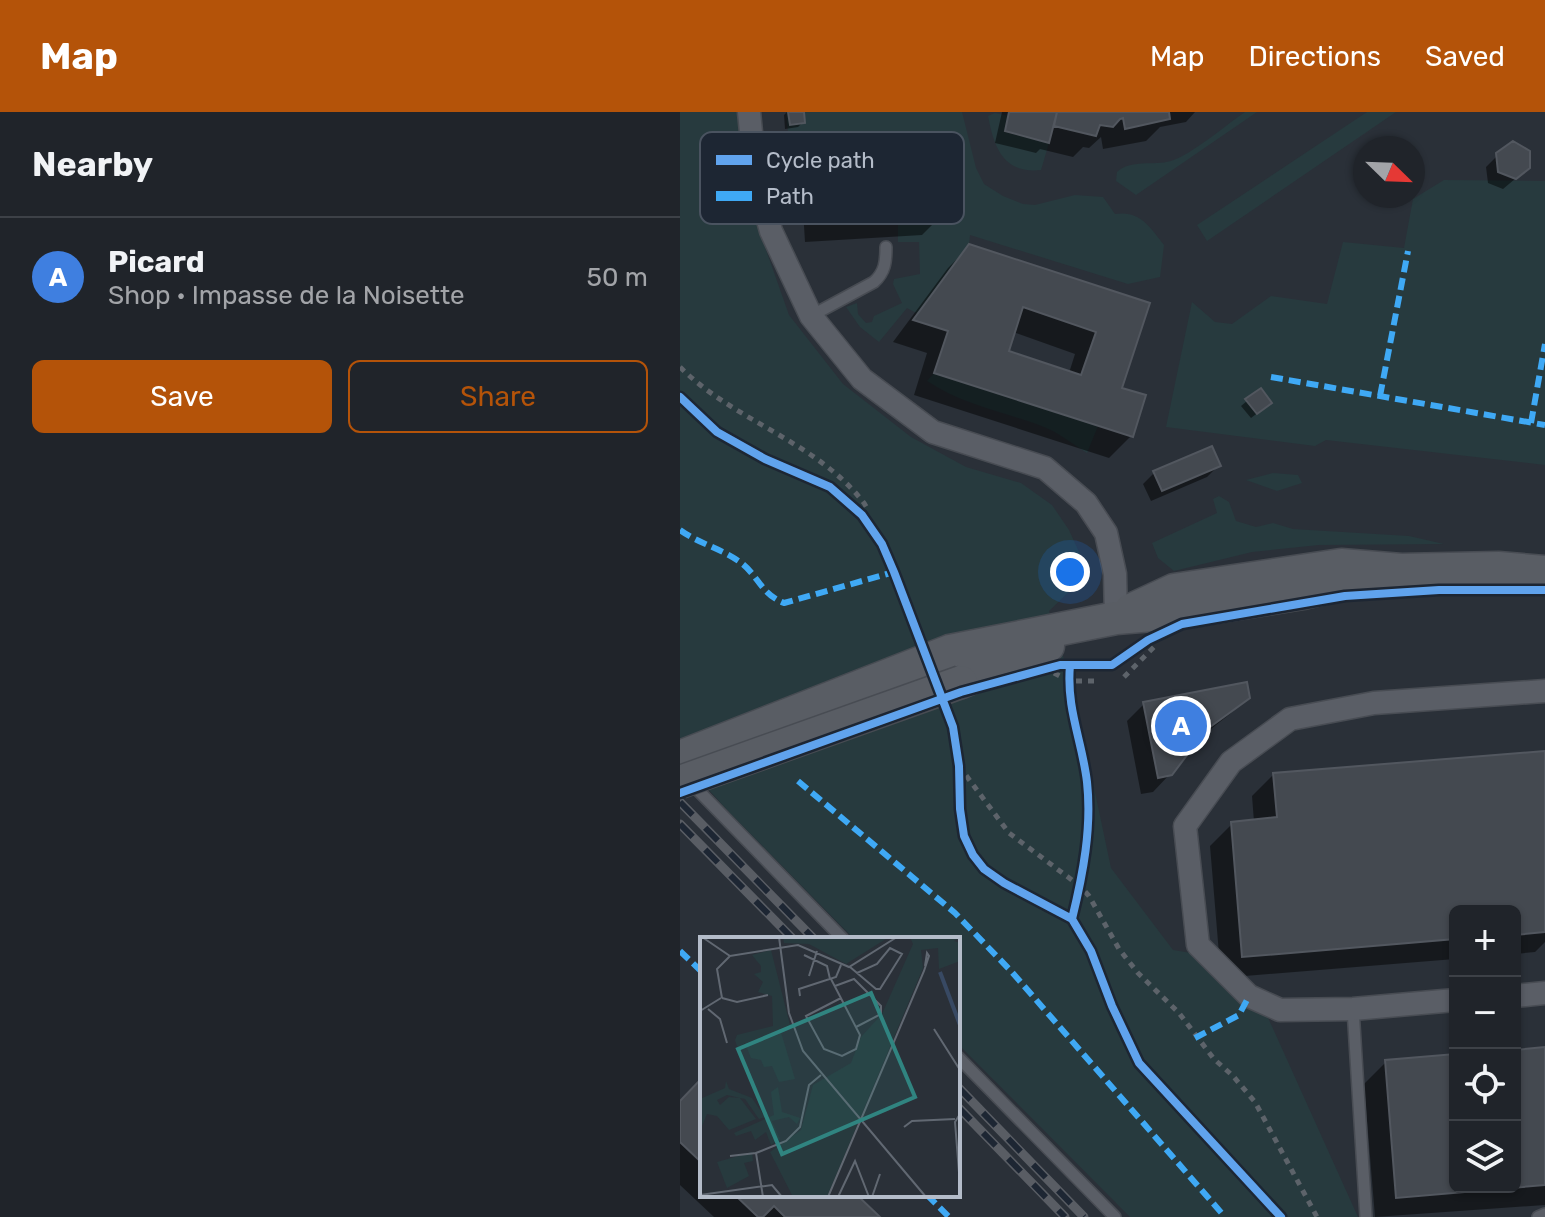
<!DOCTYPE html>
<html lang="en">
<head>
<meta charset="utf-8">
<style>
  :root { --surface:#20242a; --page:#282c32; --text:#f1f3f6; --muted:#a2a4a8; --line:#3d4147; --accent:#b45309 }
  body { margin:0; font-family:Rubik,sans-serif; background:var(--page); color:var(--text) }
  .controls { position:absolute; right:24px; bottom:24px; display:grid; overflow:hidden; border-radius:12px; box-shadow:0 2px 6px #0004 }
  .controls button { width:72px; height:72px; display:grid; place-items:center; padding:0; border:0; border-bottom:2px solid var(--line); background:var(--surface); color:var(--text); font:40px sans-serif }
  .compass { position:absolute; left:673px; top:24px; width:72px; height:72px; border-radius:50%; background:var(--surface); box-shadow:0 2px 6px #0004; rotate:113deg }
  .you { position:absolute; left:390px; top:460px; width:28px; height:28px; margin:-20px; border:6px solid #fff; border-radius:50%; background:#1a73e8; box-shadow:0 0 0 12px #1a73e833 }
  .badge { display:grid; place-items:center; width:52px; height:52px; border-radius:50%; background:var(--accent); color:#fff; font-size:26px; font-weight:700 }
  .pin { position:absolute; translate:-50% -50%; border:4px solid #fff; box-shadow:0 2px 8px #0006 }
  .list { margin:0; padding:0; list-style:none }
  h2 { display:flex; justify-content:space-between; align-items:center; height:104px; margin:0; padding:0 32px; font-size:34px }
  h2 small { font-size:26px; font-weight:400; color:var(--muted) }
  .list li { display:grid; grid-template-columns:52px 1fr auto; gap:24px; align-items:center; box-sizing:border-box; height:120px; padding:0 32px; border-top:2px solid var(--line) }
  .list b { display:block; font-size:30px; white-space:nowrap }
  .list p { margin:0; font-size:26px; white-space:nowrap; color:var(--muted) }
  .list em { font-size:26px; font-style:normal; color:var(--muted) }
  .actions { display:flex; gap:16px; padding:24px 32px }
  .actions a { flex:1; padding:18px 0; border:2px solid var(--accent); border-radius:12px; text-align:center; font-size:28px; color:var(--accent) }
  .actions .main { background:var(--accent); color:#fff }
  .icon { flex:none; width:44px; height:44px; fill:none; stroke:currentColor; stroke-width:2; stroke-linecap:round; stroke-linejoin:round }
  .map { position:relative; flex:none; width:865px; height:1105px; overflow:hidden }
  header { display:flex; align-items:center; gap:48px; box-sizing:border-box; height:112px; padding:0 40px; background:var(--accent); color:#fff }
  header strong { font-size:38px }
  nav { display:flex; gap:44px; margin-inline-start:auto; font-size:28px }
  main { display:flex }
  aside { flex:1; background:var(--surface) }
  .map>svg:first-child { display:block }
  .green { fill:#273a3e }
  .shadow { fill:#0007; fill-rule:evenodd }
  .building { fill:#444950; stroke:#52575f; stroke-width:2; fill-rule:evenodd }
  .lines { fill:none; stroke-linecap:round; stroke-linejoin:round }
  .lane-casing { stroke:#484c53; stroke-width:14 }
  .street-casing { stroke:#484c53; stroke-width:25 }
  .secondary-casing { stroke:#484c53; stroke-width:35 }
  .path { stroke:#5d636a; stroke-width:5; stroke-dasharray:6 6; stroke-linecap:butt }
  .lane { stroke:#5a5e66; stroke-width:11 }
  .street { stroke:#5a5e66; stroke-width:22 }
  .secondary { stroke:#595d64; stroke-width:32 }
  .rail-casing { stroke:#595d64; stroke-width:9 }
  .rail { stroke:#1d2633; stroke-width:6; stroke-dasharray:18; stroke-linecap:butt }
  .secondary-bridge-casing { stroke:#484c53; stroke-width:35; stroke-linecap:butt }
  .secondary-bridge { stroke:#595d64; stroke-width:32 }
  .quiet { stroke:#3fa9f5; stroke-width:6; stroke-dasharray:12 6; stroke-linecap:butt }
  .cycleway-casing { stroke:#1d2633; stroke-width:13 }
  .cycleway { stroke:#60a3ed; stroke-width:8 }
  .inset-river { fill:none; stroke:#384963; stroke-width:4 }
  .inset-road { fill:none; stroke:#616872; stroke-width:2 }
  .view { fill:#308480; fill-opacity:0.15; stroke:#308480; stroke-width:4 }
  .inset-edge { fill:none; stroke:#b4bcc9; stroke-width:4 }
  .key { fill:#1d2633; stroke:#4a5360; stroke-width:2 }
  .key-label { font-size:22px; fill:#b4bcc9 }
</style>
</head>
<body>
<header>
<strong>Map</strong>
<nav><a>Map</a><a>Directions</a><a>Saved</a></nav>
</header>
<main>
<aside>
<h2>Nearby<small></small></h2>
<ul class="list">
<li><span class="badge" style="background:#3f7fe0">A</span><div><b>Picard</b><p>Shop · Impasse de la Noisette</p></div><em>50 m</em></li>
</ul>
<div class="actions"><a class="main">Save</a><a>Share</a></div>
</aside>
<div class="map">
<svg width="865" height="1105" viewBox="0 0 865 1105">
  <rect width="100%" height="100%" fill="#2a3038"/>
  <path class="green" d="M0,0H57L66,81L109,203L163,272L231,325L286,355L341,371L372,393L389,418L404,451L395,474L369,499L393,576L431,756L493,838L511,841L585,899L678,1105H450L278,932V827H174L48,699L0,646Z
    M106,0H282L296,56L304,72L323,84L343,92L355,93L395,83L423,85L435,102C460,98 470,115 484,133L480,165L448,172L290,123L289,132L238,202L227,196L199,230L180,215L166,195L177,191L178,202L186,211L192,210L194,204L222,191L213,172L214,167L240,162L239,130H218V105L266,102L261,21L109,31Z
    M565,0H577L456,83L436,69L437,60C451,47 473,54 491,49C511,43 546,13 565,0Z
    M687,0H716L527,129L517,113Z
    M315,1L329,4L325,20L369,31L361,58C323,62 314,35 308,4Z
    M764,68L865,69V353L646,328L635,334L486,315L512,190L535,210L552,212L591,184L647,192L663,130L724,136L733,87Z
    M254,261L418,314L407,341C393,332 379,321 364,315C323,299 285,294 247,269Z
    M593,361L618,363L622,371L597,379L566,368Z
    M539,384L549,390L556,409L576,415L593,411L613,417L729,424L764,432L639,433L572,440L494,459L478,446L472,431L537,401L533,387Z"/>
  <path class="shadow" d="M107,0H122L123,10L118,15L105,17L104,3Z
    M322,0H515L506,10L480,15L466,29L423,37L421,25L409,36L403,35L393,45L360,37L356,41L315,31Z
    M142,31L264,101L242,123L125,130L123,98H119L120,53Z
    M818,43L848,56L823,77L808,71L806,55Z
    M290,134L467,193L439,277L451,324L429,346L234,283L247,241L213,230L268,156ZM333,220L395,242L389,261L326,240Z
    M567,289L584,296L571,306L561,294Z
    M538,354L527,365L471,389L463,372L474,361Z
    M568,585L550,602L517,628L490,662L473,680L461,682L447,609L464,592Z
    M594,662L865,667V830L855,840L835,842V799H775V847L541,866L530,734L552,712L574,710L572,684Z
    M865,937V1093L695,1105L684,972L706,950L775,944V1075H835V940Z
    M22,968V1083H174L197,1105H34L0,1073V991Z"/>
  <path class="building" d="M108,0H124L125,11L110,13Z
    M329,0H377L369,31L325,19Z
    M377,0H489L490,7L445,17L443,6L440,7L433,15L420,13L416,24L374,14Z
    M833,29L850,39V56L836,67L818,60L816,41Z
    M289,132L470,191L442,276L466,283L453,325L254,261L268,219L233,208ZM343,195L416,220L401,263L329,239Z
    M581,276L592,291L577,302L565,287Z
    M532,334L541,354L482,379L473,359Z
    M567,570L570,586L526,618L492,663L478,666L463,590Z
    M865,639V820L835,823V799H775V827L562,845L551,710L597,705L593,661Z
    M865,935V1073L716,1086L705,948L775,942V1075H835V938Z
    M22,966V1051L0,1030V989Z
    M55,1083H177L200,1105H105L94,1094L83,1105H78Z"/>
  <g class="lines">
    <g class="lane-casing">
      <path id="lane" d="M131,204L194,170C205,160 206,150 206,135
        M9,669L163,827
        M673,897L686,1105
        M278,945L435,1105
        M858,1105L865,1102"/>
    </g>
    <g class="street-casing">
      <path id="street" d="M69,0L75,61L91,119L131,204L182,267L253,320L365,356L406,391L426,421L435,462L436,506
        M835,884L865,881
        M775,888L673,897L600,898L569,884L518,833L505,714L551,650L610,607L694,591L865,579"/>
    </g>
    <g class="secondary-casing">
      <path id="secondary" d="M451,498L494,478L661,453L721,458L818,456L865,460
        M281,570L368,534
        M0,645L270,539L436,506L497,501L623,481L721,458"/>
    </g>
    <path class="path" d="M0,255C55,310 136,329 184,391L187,396L182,403
      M374,561L389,569H418
      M444,565L477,532
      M279,654L329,721L400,774L409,784L439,837L458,861L499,901L534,947L553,964L575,990L637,1105"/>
    <use href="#lane" class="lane"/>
    <use href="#street" class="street"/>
    <use href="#secondary" class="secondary"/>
    <g class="rail-casing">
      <path id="rail" d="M0,690L134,827
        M0,712L113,827
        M278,975L404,1105
        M278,995L385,1105"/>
    </g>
    <use href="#rail" class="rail"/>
    <g class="secondary-bridge-casing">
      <path id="secondary-bridge" d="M0,670L281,570"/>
    </g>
    <use href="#secondary-bridge" class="secondary-bridge"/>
    <path class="quiet" d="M591,265L865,313
      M700,284L728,139
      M851,311L865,232
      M0,418C18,431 39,436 57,448C78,461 79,481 104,491L214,460
      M118,669L275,801L331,859L545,1105
      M0,839L22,860
      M515,926L559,903L569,884
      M247,1083L269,1105"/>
    <g class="cycleway-casing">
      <path id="cycleway" d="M0,285L37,320L85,347L150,375L182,403L202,432L214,460L273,615L279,654L280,697L284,724L293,743L304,757L324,771L392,807L411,839L432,894L459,951L601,1105
        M390,553C386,597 402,628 407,670C412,716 403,762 392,807
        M0,681L281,580L380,553H432L468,528L502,512L665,484L759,478H865"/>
    </g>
    <use href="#cycleway" class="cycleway"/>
  </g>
  <g transform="translate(20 825)">
    <rect width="260" height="260" fill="#2a3038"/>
    <path d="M83,0H189L146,27L109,7L84,6ZM210,0H260L254,4L260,6V24L239,32L238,11L221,13L223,31L127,260H93L70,215L101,193L113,148L151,126L161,100L182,77L213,7ZM71,13L90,88L80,92L95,142L79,145L72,129L64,130L61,123L51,121L45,106L38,112L35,103L37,98L73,89L72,59L58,55L63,45L54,37L61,35V29L52,18ZM26,144L29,152L52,161L65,180L59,182L45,162L27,158L17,163L20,168L29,160L40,161L56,182L29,193L17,179L7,177L0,194V162L25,151ZM78,150L82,175L100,181L97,187L89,180L72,184L80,202L71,208L66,195L55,203L51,194L36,199L34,196L74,178L71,155ZM52,215L53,224L44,226L49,239L27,251L17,225Z" fill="#273a3e"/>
    <path class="inset-river" d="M240,35L260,88"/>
    <path class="inset-road" d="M2,0L30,19L98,8L149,30L197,0M79,0L89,76L103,114L226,260M104,18L127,29L130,42M150,30L176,52H180L202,17L190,11L177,27L157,36M109,39L117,14M131,42L160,98L156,112L142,119L124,112L106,79L141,61M135,49L154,42L181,69V77L156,90M100,59L99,52L136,40L141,28M22,61L37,65L68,58M22,61L17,32L30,19M8,72L20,82L27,106M0,74L21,61M234,92L260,133M260,177L255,185L260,248M204,190L212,184L255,182M30,219L56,216M0,258L72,248L82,260M63,260L56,216L86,204L100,190L109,148L121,138M128,260L224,34L229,19L227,16L225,29M138,260L155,224L169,260M172,260L180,237"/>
    <path class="view" d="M171,56L215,160L82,217L38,112Z"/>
    <rect width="260" height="260" class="inset-edge"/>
  </g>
  <rect x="20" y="20" width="264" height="92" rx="12" class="key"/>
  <rect x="36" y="43" width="36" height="10" fill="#60a3ed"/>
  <rect x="36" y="79" width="36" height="10" fill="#3fa9f5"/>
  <g class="key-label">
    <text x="86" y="56">Cycle path</text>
    <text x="86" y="92">Path</text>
  </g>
</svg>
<div class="controls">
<button>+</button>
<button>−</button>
<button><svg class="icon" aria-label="locate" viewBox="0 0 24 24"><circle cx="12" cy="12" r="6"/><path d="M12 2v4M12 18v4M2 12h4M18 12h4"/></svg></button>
<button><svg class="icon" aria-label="layers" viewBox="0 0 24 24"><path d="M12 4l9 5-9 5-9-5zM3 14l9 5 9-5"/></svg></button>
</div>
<svg class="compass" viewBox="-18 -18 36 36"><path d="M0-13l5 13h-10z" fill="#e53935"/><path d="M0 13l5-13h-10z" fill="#a2a4a8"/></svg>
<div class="you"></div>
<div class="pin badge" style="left:501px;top:614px;background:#3f7fe0">A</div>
</div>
</main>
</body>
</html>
